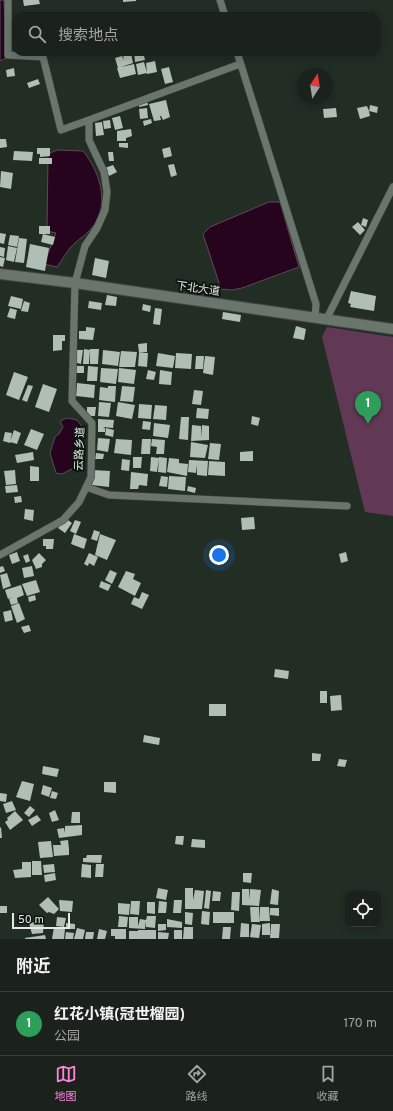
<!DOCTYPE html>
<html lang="zh">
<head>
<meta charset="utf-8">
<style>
  :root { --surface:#1a221b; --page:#272f28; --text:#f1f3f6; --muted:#9fa4a3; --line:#383f3a; --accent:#ff85df }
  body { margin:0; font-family:Overpass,"Noto Sans SC",sans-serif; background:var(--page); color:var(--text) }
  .controls { position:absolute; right:12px; bottom:12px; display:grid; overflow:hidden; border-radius:8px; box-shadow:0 2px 10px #0003 }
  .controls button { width:36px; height:36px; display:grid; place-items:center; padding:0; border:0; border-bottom:1px solid var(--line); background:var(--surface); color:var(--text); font:20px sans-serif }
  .compass { position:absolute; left:297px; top:68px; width:36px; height:36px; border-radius:50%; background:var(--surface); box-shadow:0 2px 10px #0003; rotate:12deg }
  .scale { position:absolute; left:12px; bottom:10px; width:58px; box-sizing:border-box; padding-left:4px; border:2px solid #e4ebe5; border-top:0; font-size:11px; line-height:14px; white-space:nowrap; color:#e4ebe5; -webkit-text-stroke:3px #0f1410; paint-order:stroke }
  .you { position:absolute; left:219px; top:555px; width:14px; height:14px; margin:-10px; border:3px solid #fff; border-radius:50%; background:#1a73e8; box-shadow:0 0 0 6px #1a73e833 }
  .badge { display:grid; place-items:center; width:26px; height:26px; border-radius:50%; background:var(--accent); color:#fff; font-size:13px; font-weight:700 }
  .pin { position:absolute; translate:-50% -33px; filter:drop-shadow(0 1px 2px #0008) }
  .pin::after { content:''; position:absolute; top:21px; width:14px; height:12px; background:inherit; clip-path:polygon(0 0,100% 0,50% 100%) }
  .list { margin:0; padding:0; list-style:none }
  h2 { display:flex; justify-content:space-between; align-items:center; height:52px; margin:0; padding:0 16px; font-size:17px }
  h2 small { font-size:13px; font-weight:400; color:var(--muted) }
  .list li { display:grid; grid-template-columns:26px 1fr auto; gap:12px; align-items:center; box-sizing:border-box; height:64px; padding:0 16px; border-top:1px solid var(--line) }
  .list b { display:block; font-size:15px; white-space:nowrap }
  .list p { margin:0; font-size:13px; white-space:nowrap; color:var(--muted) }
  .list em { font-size:13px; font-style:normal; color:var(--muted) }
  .icon { flex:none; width:22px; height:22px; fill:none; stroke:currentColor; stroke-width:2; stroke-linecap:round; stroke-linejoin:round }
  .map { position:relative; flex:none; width:393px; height:939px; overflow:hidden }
  .search { position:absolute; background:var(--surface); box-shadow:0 2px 10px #0003; left:12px; right:12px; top:12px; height:44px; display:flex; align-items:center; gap:10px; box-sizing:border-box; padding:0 14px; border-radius:12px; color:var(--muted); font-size:15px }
  .sheet { height:116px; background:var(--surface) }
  nav { display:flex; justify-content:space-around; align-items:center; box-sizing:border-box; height:56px; border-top:1px solid var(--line); background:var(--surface); font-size:11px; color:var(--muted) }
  nav a { display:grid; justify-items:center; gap:2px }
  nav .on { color:var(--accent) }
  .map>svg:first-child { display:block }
  .green { fill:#613955 }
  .water { fill:#26041e; stroke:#5f495a }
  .building { fill:#b1beb3 }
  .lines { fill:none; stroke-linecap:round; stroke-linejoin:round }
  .street-casing { stroke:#3f4841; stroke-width:8 }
  .secondary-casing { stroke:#3f4841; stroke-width:12 }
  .street { stroke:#6a766b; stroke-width:7 }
  .secondary { stroke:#6a766b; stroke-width:10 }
  .labels { text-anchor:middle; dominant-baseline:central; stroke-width:4; stroke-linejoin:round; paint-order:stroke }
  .street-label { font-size:11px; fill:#e4ebe5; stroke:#0f1410 }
</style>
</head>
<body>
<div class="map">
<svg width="393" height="939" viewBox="0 0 393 939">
  <rect width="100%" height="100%" fill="#222d24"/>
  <path class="green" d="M327,327L393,337V516L365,512L322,337Z"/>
  <path class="water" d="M0,0H4L6,58L0,61Z
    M57,150L83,151C99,171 110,201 94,225C89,233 80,238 74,244C67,250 63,259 57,267L44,264L56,233L47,231L48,154Z
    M269,202H280L299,267L242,288L232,290L221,289L203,234L210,227Z
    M67,418L77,420L83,428L81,464L62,474L56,473L50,453L55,437L59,434L63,427L60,421Z"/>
  <path class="building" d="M23,0H39L40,4L24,6Z
    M123,0H136V1L123,2Z
    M42,13V16H25V14Z
    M134,52H143L145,60L135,62Z
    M131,53L133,63L118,68L115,58L122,56L124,60L123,55Z
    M155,61L157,72L147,74L146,63Z
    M144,62L147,73L138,75L136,64Z
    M134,64L136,74L120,78L117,68Z
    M169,67L173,82L165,84L161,69Z
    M14,68L15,76L7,77L6,70Z
    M38,79L40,84L29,88L27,83Z
    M146,97L148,105L139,107L137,99Z
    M166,100L170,117L163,120L161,116H160L161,120L154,121L149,104Z
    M370,105L378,107L377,113L369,111L370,116L360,119L357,108L367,106L369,111Z
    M147,108L148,118L140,119L139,109Z
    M336,108L337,117L324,118L323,109Z
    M120,116L123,128L115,130L112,118Z
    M151,119L152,123L144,126L143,121Z
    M110,120L111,128L104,129L103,121Z
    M102,122L104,135L96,136L95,123Z
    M131,129L132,136L126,138V141H117V131Z
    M0,139H6L7,147L0,148Z
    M119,143H128V148L119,147Z
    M170,147L172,156L164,158L162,149Z
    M37,148H50V156L40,157V154H37Z
    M14,151L33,152L32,161L13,160Z
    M108,152H113L114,161H109Z
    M39,158H52V164H39Z
    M174,164L177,175L171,177L168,165Z
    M113,165L117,172L109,176L105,168Z
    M1,171L13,173L11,189L0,187Z
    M363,218L368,220L366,227L361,225Z
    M358,222L365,230L360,235L352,227Z
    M39,226H50V234H39Z
    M0,233L6,234L4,244L0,243Z
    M43,234L55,237L53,245L41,242Z
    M10,235L19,236L17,247L8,245Z
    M19,238L27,239L24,263L15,262Z
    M30,244L49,248L45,271L26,267Z
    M8,246L17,248L14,262L6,260Z
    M0,247L5,248L4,257L0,256Z
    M0,257L5,258L3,267L0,266Z
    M95,258L109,261L106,278L92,275Z
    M351,291L376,296L374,311L350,307L351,304L348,303Z
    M107,295L117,297L116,306L105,305Z
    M11,296L23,299L21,309L8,306Z
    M24,301L30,303L28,312L21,311Z
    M89,301L102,303L101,310L88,308Z
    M143,304L151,306L150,312L142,310Z
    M10,308L17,310L15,319L7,317Z
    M155,308L162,309L160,325L153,324Z
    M223,312L241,315L240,322L222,319Z
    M296,326L306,329L304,340L293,338Z
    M86,327L95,328L93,340L79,339V331H86Z
    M53,335H65V341H62V350L53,351Z
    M147,343V352L139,353L138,344Z
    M84,349L90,350L89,364H83Z
    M90,349H99L98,364H90Z
    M74,350H83L81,364L74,362Z
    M103,350L120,352L118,366L102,364Z
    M121,351L137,352L135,367H119Z
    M139,353H148L147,367L138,366Z
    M158,353L175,356L173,368L156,366Z
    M176,353L192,354L191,369L175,368Z
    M196,356H204L203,369H195Z
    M205,356L215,357L213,375L203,373Z
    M76,366H84V373H75Z
    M88,366L98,367L97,381H87Z
    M101,368L118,369L116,384L100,382Z
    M119,368L136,370L134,384L118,382Z
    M148,370L156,372L154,380L146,379Z
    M160,370L172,372L171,385L159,384Z
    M14,372L28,377L19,400L6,395Z
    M77,383L95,385L94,398L76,396Z
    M43,384L57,389L49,412L35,407Z
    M28,385L33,386L27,402L22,400Z
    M108,386H116L115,402L99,400L100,387L108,388Z
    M122,386L135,387L133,402L120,401Z
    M194,390L203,391L201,405L192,404Z
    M99,402L111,403L109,417L98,416Z
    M118,402L135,405L132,419L116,416Z
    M139,404L152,405L151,419L138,418Z
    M155,405L167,406L166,420L153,419Z
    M87,407H96L95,416H87Z
    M197,408L209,409L208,419L196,418Z
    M252,416L260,418L258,426L251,424Z
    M181,417H189L188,440L179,439Z
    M98,419L114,420L113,428L103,427L105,428V432H98Z
    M143,421L151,422L150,430L142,429Z
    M154,423L170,425L168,438L153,436Z
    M192,425L201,426V438L202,425L209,426V440L191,441Z
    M106,428L114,430L113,437L105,435Z
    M31,429L44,434L37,450L24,445Z
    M14,430L21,433L17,444L10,442Z
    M5,432L12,433L10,443L3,441Z
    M98,438L110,439L108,452L97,450Z
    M116,439L132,440L131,455L114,453Z
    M142,439H151L150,454H141Z
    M152,439L165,440L164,454H156L157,447L151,446Z
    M191,442L208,445L205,458L190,457Z
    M210,443L221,444L219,460L208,459Z
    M253,451V461H240V452Z
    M33,452L34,460L17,463L15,455Z
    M96,453L104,454L103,459H95Z
    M133,457H142L141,468H133Z
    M151,457L159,458L157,472L150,471Z
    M159,457L167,458L166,473L158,472Z
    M169,458L179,459V463L188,464L187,476L167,472Z
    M122,459L130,460L129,471L121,470Z
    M189,460L208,461L207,476L197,475V465L196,473L188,472Z
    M209,461L225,462V476L208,475Z
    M30,466L39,467V481H30Z
    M15,470L16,484L6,485L4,471Z
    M93,470L110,471L109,487L92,485Z
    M131,472L148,474L147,486L139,485L138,489H130Z
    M161,476L168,477L167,487L159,486Z
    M169,476L186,477L185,491L168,489Z
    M17,485L18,492L6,493L5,486Z
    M188,486L196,488L195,493L187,491Z
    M21,496L22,502L15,503L14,497Z
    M25,509L34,510L33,521L24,519Z
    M254,517L255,529L242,530L241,518Z
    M65,518L72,523L65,533L58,528Z
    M75,520L81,522L76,534L70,531Z
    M94,530L100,532L97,541L91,539Z
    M74,534L87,539L84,549L71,544Z
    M100,534L116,540L107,560L95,555Z
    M43,539H54L53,549H46V546H43Z
    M17,552L20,561L12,564L9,555Z
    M346,552L348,561L341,563L339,554Z
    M39,553L46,560L42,564V567L36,569L32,560Z
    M89,553L98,557L94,566L89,563L88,566L84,564Z
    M28,554L30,561L26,563L23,556Z
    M3,566L5,571L0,573V567Z
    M32,566L34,576L24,578L22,568Z
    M110,570L117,573L112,584L105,580Z
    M126,571L135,574L133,579L141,583L135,596L118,587Z
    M7,573L11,586L3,589L0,575Z
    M36,580L40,592L27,596L22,584Z
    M101,581L111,585L108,591L99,587Z
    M21,585L24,595L17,598L18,603L11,605L9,599L13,597L8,599L5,590Z
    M142,592L149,595L142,609L131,604L134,597L139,599Z
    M35,595L36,600L29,602L28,597Z
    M19,603L25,619L17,623L11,606Z
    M11,610L13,620L5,622L3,612Z
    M29,625L31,631L24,633L21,627Z
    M275,669L289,671L288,679L274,677Z
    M320,691H327V703H320Z
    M341,695L342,710L331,711L330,696Z
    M209,704H226V716H209Z
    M144,735L160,738L159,745L143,742Z
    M312,753L321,754L320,761H312Z
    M339,759L347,760L345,767L337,766Z
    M43,766L59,769L57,777L42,774Z
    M22,781L34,784L30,801L16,797Z
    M104,782H116V793L104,792Z
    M43,785L52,788L49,797L41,794Z
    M52,791L58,793L56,799L50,798Z
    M0,793L7,794L6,802L0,801Z
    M12,801L16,810L6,813L3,804Z
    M30,806L35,810L29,817L24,813Z
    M55,810L59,820L52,822L49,813Z
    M15,811L23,820L10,830L5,822L8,820L7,818Z
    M72,812H80V823H71Z
    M37,815L41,820L32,826L28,820Z
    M82,825V835L59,838L57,829L64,828L65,833V826Z
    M1,827L2,838H0V828Z
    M176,836H184L183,845L175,844Z
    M192,839L205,840V848L191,847Z
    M68,840L69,849H64H69V855L54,856L53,845H61L60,841Z
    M51,841L53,857L40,858L38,842Z
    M87,855H102L101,863L83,862V858H86Z
    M32,861H41L42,875H32Z
    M22,862H31V877L15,878L13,870L22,869Z
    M54,864L55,872L44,873L43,865Z
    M82,864L91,865V878L81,877Z
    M96,864H104L103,877H95Z
    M55,873L56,880L45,882L44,875Z
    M243,873H252L251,883L243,882Z
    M158,888L168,890L166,900L156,898Z
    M185,888H193V900L195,890L204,891L202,909H185Z
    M242,889H249V900L250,889L261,890L259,906L242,905Z
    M272,889L279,891L278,905L270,904Z
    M206,890L211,891L209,909L204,908Z
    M213,891L221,892L220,901H212Z
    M232,892H240L239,911L231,910Z
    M48,897L59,909L54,914L49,912L47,913L39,905Z
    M59,900L73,901L72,912L60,911Z
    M174,900H182L181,913H173Z
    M131,901H140L139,915L130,914Z
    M159,901L167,902L166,913H158Z
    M147,902H155V914L147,913Z
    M118,903L130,904L129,915L118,914Z
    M0,906H7V913H0Z
    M250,907H259L260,922H251Z
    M260,907H269L270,921H260Z
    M270,908H279V916L270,915Z
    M202,911L210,912L209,925L201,924Z
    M185,912L193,913L192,925L185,924Z
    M213,912H234V923H213Z
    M119,916L128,917L127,927H118Z
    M147,916H156L155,928L146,927V921L145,929L129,928V917H138V926L140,919L146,920Z
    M57,917L66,918L64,927L56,926Z
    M167,919L182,922V928L167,927Z
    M44,921L43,933L32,934L29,923Z
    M66,923L75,924V929H66Z
    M241,923L249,924V937H240Z
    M270,923V935H262V924Z
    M158,924H166V930L158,931Z
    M252,924L261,925L259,938L250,937Z
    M271,924H280L279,938H270Z
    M54,927L65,929L64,939H52Z
    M184,927H193V939H183Z
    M223,927H231L230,939H222Z
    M77,928L85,930L83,939H74Z
    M99,929L107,931L105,939H97Z
    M111,929H126V939H115V936H111Z
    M138,930H156V939H129V931H138V936Z
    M174,930H182V939H174Z
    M66,932L74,933L73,939H65Z
    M86,932H94L93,939H85Z
    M158,932L169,933L168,939H158Z
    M45,935L46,939H25V938Z"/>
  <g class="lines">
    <g class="street-casing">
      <path id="street" d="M8,0V55L43,57L61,130L89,120
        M220,0L225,16
        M237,52L316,304L315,318
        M326,320L393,187
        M86,487L109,495L347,506
        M0,555L63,520L79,502L91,477L92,423L72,401L75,283L85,246L97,228L105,210L107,192L104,172L89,140V120L240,64"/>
    </g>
    <g class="secondary-casing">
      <path id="secondary" d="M0,274L75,283L393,329"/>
    </g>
    <use href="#street" class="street"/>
    <use href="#secondary" class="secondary"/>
  </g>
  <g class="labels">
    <g class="street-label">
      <text transform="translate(198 289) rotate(8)">下北大道</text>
      <text transform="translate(80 449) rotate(-88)">云路乡道</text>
    </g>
  </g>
</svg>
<div class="controls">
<button><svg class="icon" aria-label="locate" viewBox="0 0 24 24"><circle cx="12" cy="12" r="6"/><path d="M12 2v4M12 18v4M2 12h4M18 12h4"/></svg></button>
</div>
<svg class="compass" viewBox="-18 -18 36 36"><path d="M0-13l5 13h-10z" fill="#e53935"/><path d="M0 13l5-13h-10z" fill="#9fa4a3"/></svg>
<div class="scale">50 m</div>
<div class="you"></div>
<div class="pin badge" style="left:368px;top:424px;background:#2e9e5b">1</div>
<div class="search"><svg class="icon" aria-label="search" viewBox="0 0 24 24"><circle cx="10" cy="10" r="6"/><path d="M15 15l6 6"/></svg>搜索地点</div>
</div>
<section class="sheet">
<h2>附近<small></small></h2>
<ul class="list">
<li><span class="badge" style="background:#2e9e5b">1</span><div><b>红花小镇(冠世榴园)</b><p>公园</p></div><em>170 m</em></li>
</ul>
</section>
<nav>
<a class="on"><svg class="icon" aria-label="map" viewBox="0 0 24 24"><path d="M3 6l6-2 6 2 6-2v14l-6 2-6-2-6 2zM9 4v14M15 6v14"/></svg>地图</a>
<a><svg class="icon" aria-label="directions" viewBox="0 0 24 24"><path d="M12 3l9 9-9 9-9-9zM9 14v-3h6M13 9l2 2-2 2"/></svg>路线</a>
<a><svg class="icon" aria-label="saved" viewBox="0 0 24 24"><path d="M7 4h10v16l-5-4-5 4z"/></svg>收藏</a>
</nav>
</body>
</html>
